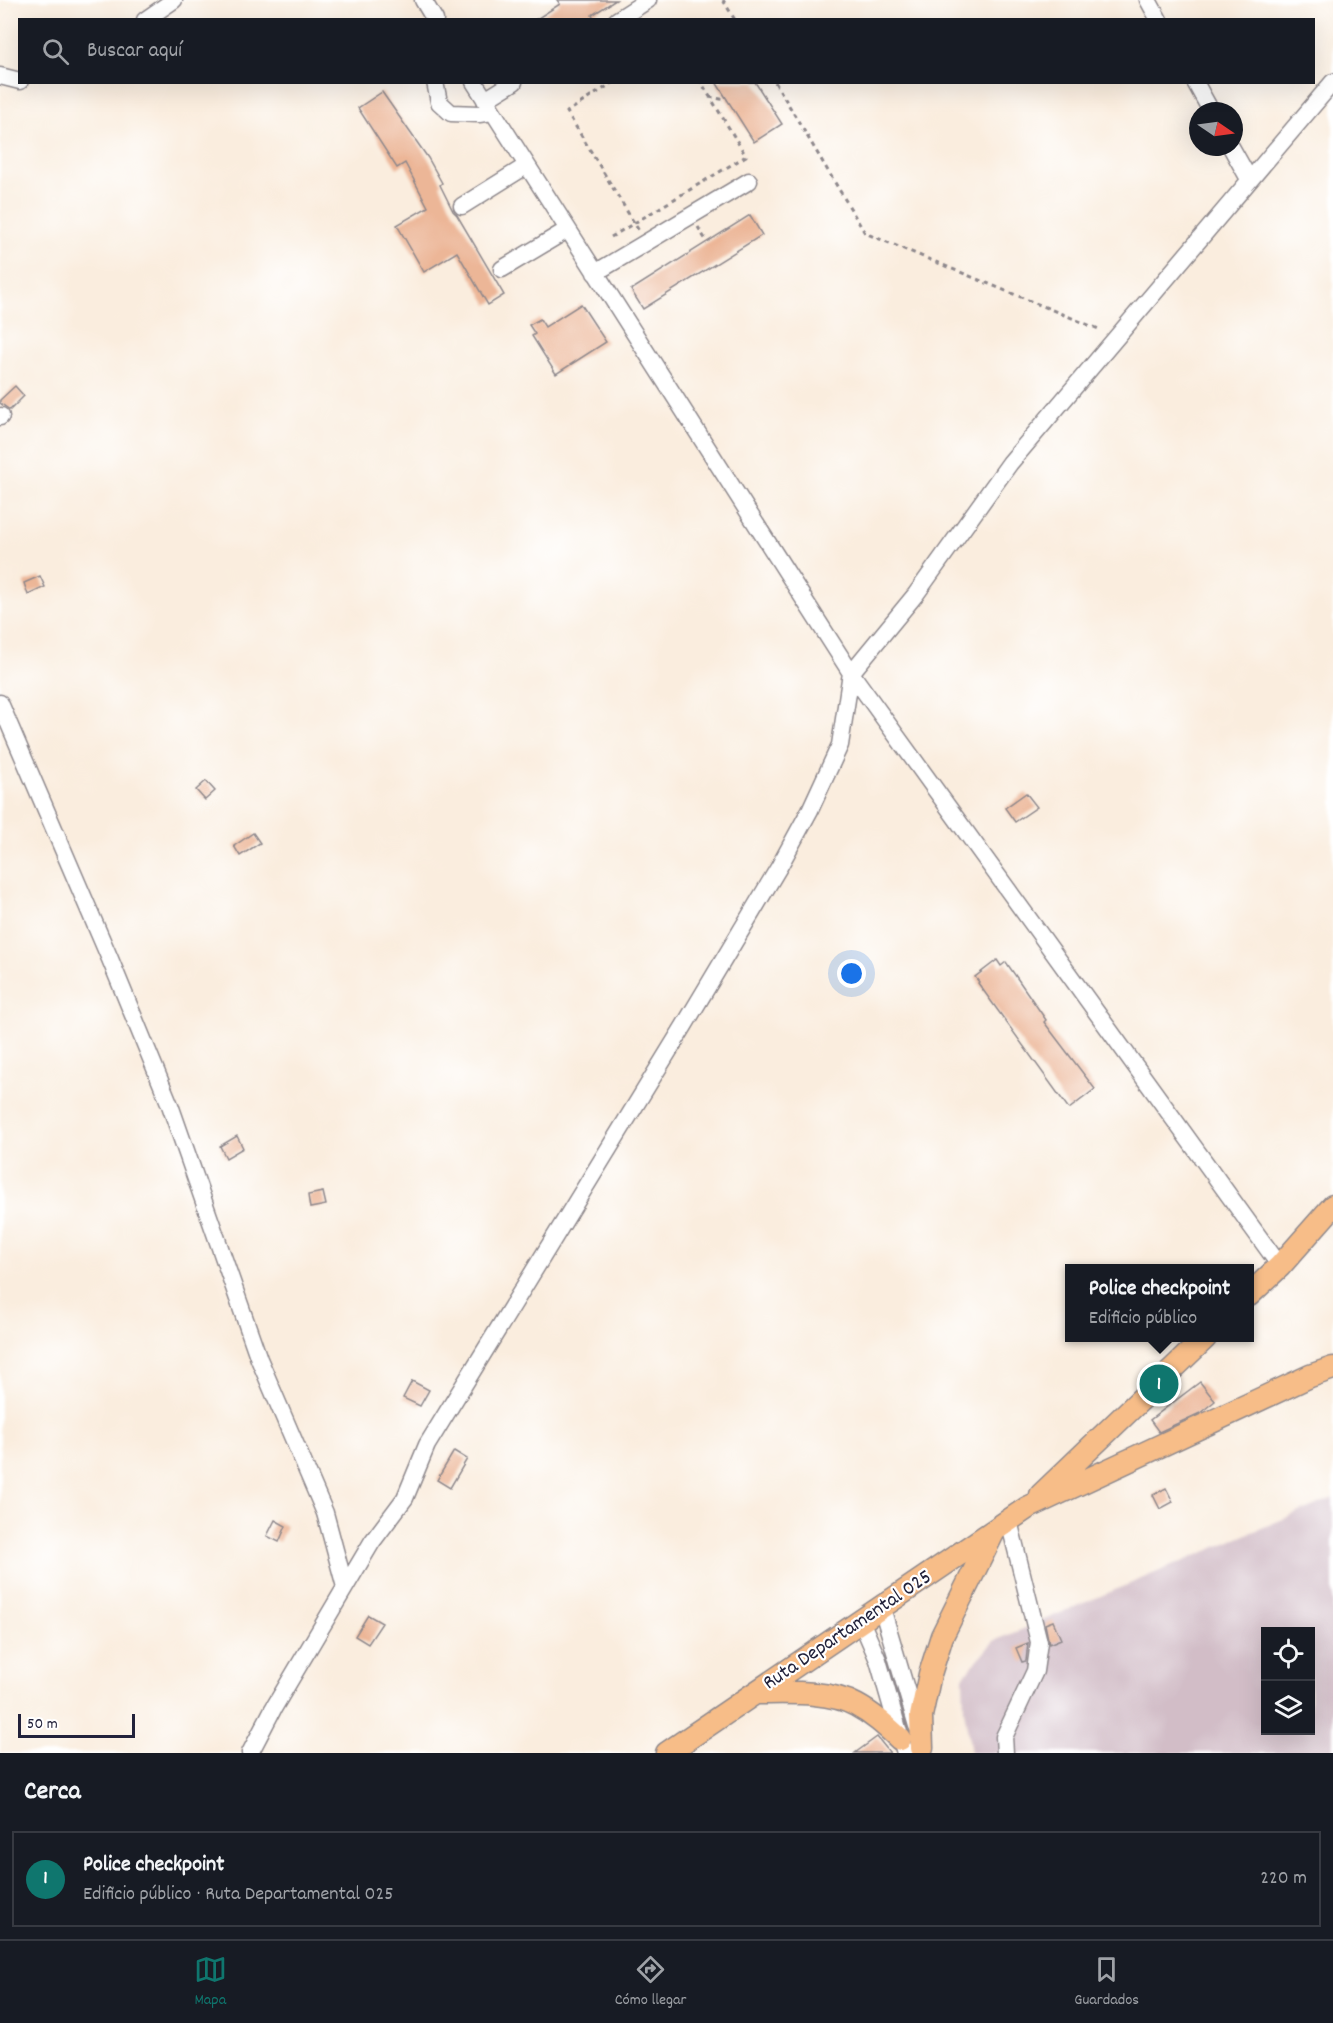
<!DOCTYPE html>
<html lang="es">
<head>
<meta charset="utf-8">
<style>
  :root { --surface:#171b24; --page:#242831; --text:#f1f3f6; --muted:#9ea1a6; --line:#363941; --accent:#0f766e }
  body { margin:0; font-family:Dekko,sans-serif; background:var(--page); color:var(--text) }
  .controls { position:absolute; right:18px; bottom:18px; display:grid; overflow:hidden; border-radius:0px; box-shadow:0 6px 24px #0002 }
  .controls button { width:54px; height:54px; display:grid; place-items:center; padding:0; border:0; border-bottom:2px solid var(--line); background:var(--surface); color:var(--text); font:30px sans-serif }
  .compass { position:absolute; left:1189px; top:102px; width:54px; height:54px; border-radius:50%; background:var(--surface); box-shadow:0 6px 24px #0002; rotate:103deg }
  .scale { position:absolute; left:18px; bottom:15px; width:117px; box-sizing:border-box; padding-left:6px; border:3px solid #22223b; border-top:0; font-size:16px; line-height:21px; white-space:nowrap; color:#22223b; -webkit-text-stroke:4px #fff; paint-order:stroke }
  .you { position:absolute; left:852px; top:974px; width:21px; height:21px; margin:-15px; border:4px solid #fff; border-radius:50%; background:#1a73e8; box-shadow:0 0 0 9px #1a73e833 }
  .badge { display:grid; place-items:center; width:39px; height:39px; border-radius:50%; background:var(--accent); color:#fff; font-size:20px; font-weight:700 }
  .pin { position:absolute; translate:-50% -50%; border:3px solid #fff; box-shadow:0 2px 6px #0006 }
  .popup { position:absolute; left:1065px; top:1264px; width:189px; height:78px; box-sizing:border-box; display:grid; place-content:center; border-radius:0px; background:var(--surface); filter:drop-shadow(0 2px 4px #0005); font-size:20px; white-space:nowrap; color:var(--muted) }
  .popup b { font-size:22px; color:var(--text) }
  .popup::after { content:''; position:absolute; left:50%; top:100%; margin-left:-12px; border:12px solid transparent; border-top-color:var(--surface) }
  .list { margin:0; padding:0; list-style:none }
  h2 { display:flex; justify-content:space-between; align-items:center; height:78px; margin:0; padding:0 24px; font-size:26px }
  h2 small { font-size:20px; font-weight:400; color:var(--muted) }
  .list li { display:grid; grid-template-columns:39px 1fr auto; gap:18px; align-items:center; box-sizing:border-box; height:96px; margin:0 12px 12px; padding:0 12px; border:2px solid var(--line); border-radius:0px }
  .list b { display:block; font-size:22px; white-space:nowrap }
  .list p { margin:0; font-size:20px; white-space:nowrap; color:var(--muted) }
  .list em { font-size:20px; font-style:normal; color:var(--muted) }
  .icon { flex:none; width:33px; height:33px; fill:none; stroke:currentColor; stroke-width:2; stroke-linecap:round; stroke-linejoin:round }
  .map { position:relative; flex:none; width:1333px; height:1753px; overflow:hidden }
  .search { position:absolute; background:var(--surface); box-shadow:0 6px 24px #0002; left:18px; right:18px; top:18px; height:66px; display:flex; align-items:center; gap:15px; box-sizing:border-box; padding:0 21px; border-radius:0px; color:var(--muted); font-size:22px }
  .sheet { height:186px; background:var(--surface) }
  nav { display:flex; justify-content:space-around; align-items:center; box-sizing:border-box; height:84px; border-top:2px solid var(--line); background:var(--surface); font-size:16px; color:var(--muted) }
  nav a { display:grid; justify-items:center; gap:3px }
  nav .on { color:var(--accent) }
  .map>svg:first-child { display:block }
  .industrial { fill:#d2bdc7; fill-rule:evenodd }
  .building { fill:#ecb697 }
  .lines { fill:none; stroke-linecap:round; stroke-linejoin:round }
  .minor-casing { stroke:#8e888c; stroke-width:19 }
  .highway-casing { stroke:#8e888c; stroke-width:25 }
  .path { stroke:#8e888c; stroke-width:3; stroke-dasharray:4.5 4.5; stroke-linecap:butt }
  .minor { stroke:#fff; stroke-width:16 }
  .highway { stroke:#f7bd88; stroke-width:22 }
  .labels { text-anchor:middle; dominant-baseline:central; stroke-width:4.5; stroke-linejoin:round; paint-order:stroke }
  .street-label { font-size:21px; fill:#22223b; stroke:#fff }
</style>
</head>
<body>
<div class="map">
<svg width="1333" height="1753" viewBox="0 0 1333 1753">
  <rect width="100%" height="100%" fill="#fff"/>
  <filter id="ink" filterUnits="userSpaceOnUse"><feTurbulence type="fractalNoise" baseFrequency=".0167" numOctaves="2"/><feDisplacementMap in="SourceGraphic" scale="12" xChannelSelector="R" yChannelSelector="G"/><feConvolveMatrix kernelMatrix="1 2 1 2 8 2 1 2 1" color-interpolation-filters="sRGB"/></filter>
  <filter id="wash" filterUnits="userSpaceOnUse"><feTurbulence type="fractalNoise" baseFrequency=".008" numOctaves="4" result="noise"/><feDisplacementMap in="SourceGraphic" scale="24" xChannelSelector="R" yChannelSelector="G"/><feGaussianBlur stdDeviation="1.35" result="paint"/><feColorMatrix in="noise" values="0 0 0 0 0 0 0 0 0 0 0 0 0 0 0 0 0 1.4 0 .05"/><feComposite in="paint" operator="in"/></filter>
  <g filter="url(#wash)">
    <rect width="100%" height="100%" fill="#faedde"/>
    <path class="industrial" d="M1333,1498V1753H971L964,1709L963,1677L994,1641ZM1266,1632H1310V1730H1266Z"/>
    <g id="blocks">
      <path class="building" d="M557,0H616L592,15L594,20H535L560,4Z
        M716,82H755L782,124L754,142Z
        M382,92L428,158L442,183L440,185L453,211L457,215L504,295L488,305L457,252L424,272L397,225L428,207L405,163L397,168L358,108Z
        M750,215L762,235L643,309L631,290Z
        M581,304L606,342L556,374L532,336L535,334L529,325L540,319L545,327Z
        M15,386L24,396L10,410L0,403V400Z
        M40,576L45,587L28,595L24,583Z
        M206,781L215,791L205,800L196,790Z
        M1026,793L1037,807L1015,822L1005,808Z
        M253,833L260,843L240,856L234,846Z
        M997,960L1001,966L1006,962L1046,1020L1044,1022L1095,1089L1069,1109L978,983L979,982L975,977Z
        M237,1136L243,1148L226,1158L220,1146Z
        M323,1192L326,1205L310,1208L308,1195Z
        M412,1381L429,1390L420,1406L403,1398Z
        M1200,1382L1215,1401L1200,1413L1159,1432L1150,1420Z
        M454,1451L467,1459L450,1488L437,1480Z
        M1166,1488L1173,1502L1160,1509L1153,1495Z
        M275,1520L286,1526L279,1542L267,1536Z
        M368,1615L382,1623L368,1644L355,1636Z
        M1053,1621L1061,1639L1049,1644L1045,1624Z
        M1028,1643L1026,1661L1022,1662L1016,1648Z
        M877,1737L890,1753H855Z"/>
    </g>
  </g>
  <g filter="url(#ink)">
    <use href="#blocks" fill-opacity="0" stroke="#8e888c" stroke-width="1.5"/>
    <g class="lines">
      <g class="minor-casing">
        <path id="minor" d="M423,0L435,20
          M1148,0L1159,20
          M145,20L174,0
          M617,20L648,0
          M0,76L20,81
          M435,82L439,102L451,113L479,114L492,112
          M474,82L851,673L1280,1266
          M1195,82L1211,111
          M485,100L514,82
          M1231,147L1249,179
          M462,206L526,166
          M502,269L567,230
          M595,273L749,181
          M0,417L1,416
          M0,703L110,959L170,1105L259,1359L325,1513L345,1587
          M882,1608L917,1726
          M862,1623L878,1660L905,1753
          M250,1753L273,1709L372,1542L405,1498L427,1445L684,1026L779,867L810,810L840,745L851,673L916,594L1010,463L1333,82
          M1005,1753L1004,1737L1035,1671L1039,1642L1009,1521"/>
      </g>
      <g class="highway-casing">
        <path id="highway" d="M1249,1295L1280,1266L1333,1206
          M1041,1495L1205,1338
          M756,1693C786,1693 829,1690 856,1705C873,1714 886,1726 900,1739
          M922,1748L921,1716L930,1674L942,1636L993,1533
          M667,1753L1027,1508L1310,1376L1333,1368"/>
      </g>
      <path class="path" d="M723,0L735,20
        M614,82L567,112L639,231
        M775,82L865,233L1101,330
        M709,97L727,100
        M698,227L707,242
        M611,237L746,156L701,82"/>
      <use href="#minor" class="minor"/>
      <use href="#highway" class="highway"/>
    </g>
  </g>
  <g class="labels">
    <g class="street-label">
      <text transform="translate(848 1631) rotate(-34)">Ruta Departamental 025</text>
    </g>
  </g>
</svg>
<div class="controls">
<button><svg class="icon" aria-label="locate" viewBox="0 0 24 24"><circle cx="12" cy="12" r="6"/><path d="M12 2v4M12 18v4M2 12h4M18 12h4"/></svg></button>
<button><svg class="icon" aria-label="layers" viewBox="0 0 24 24"><path d="M12 4l9 5-9 5-9-5zM3 14l9 5 9-5"/></svg></button>
</div>
<svg class="compass" viewBox="-18 -18 36 36"><path d="M0-13l5 13h-10z" fill="#e53935"/><path d="M0 13l5-13h-10z" fill="#9ea1a6"/></svg>
<div class="scale">50 m</div>
<div class="you"></div>
<div class="pin badge" style="left:1159px;top:1384px">1</div>
<div class="popup"><b>Police checkpoint</b>Edificio público</div>
<div class="search"><svg class="icon" aria-label="search" viewBox="0 0 24 24"><circle cx="10" cy="10" r="6"/><path d="M15 15l6 6"/></svg>Buscar aquí</div>
</div>
<section class="sheet">
<h2>Cerca<small></small></h2>
<ul class="list">
<li><span class="badge">1</span><div><b>Police checkpoint</b><p>Edificio público · Ruta Departamental 025</p></div><em>220 m</em></li>
</ul>
</section>
<nav>
<a class="on"><svg class="icon" aria-label="map" viewBox="0 0 24 24"><path d="M3 6l6-2 6 2 6-2v14l-6 2-6-2-6 2zM9 4v14M15 6v14"/></svg>Mapa</a>
<a><svg class="icon" aria-label="directions" viewBox="0 0 24 24"><path d="M12 3l9 9-9 9-9-9zM9 14v-3h6M13 9l2 2-2 2"/></svg>Cómo llegar</a>
<a><svg class="icon" aria-label="saved" viewBox="0 0 24 24"><path d="M7 4h10v16l-5-4-5 4z"/></svg>Guardados</a>
</nav>
</body>
</html>
